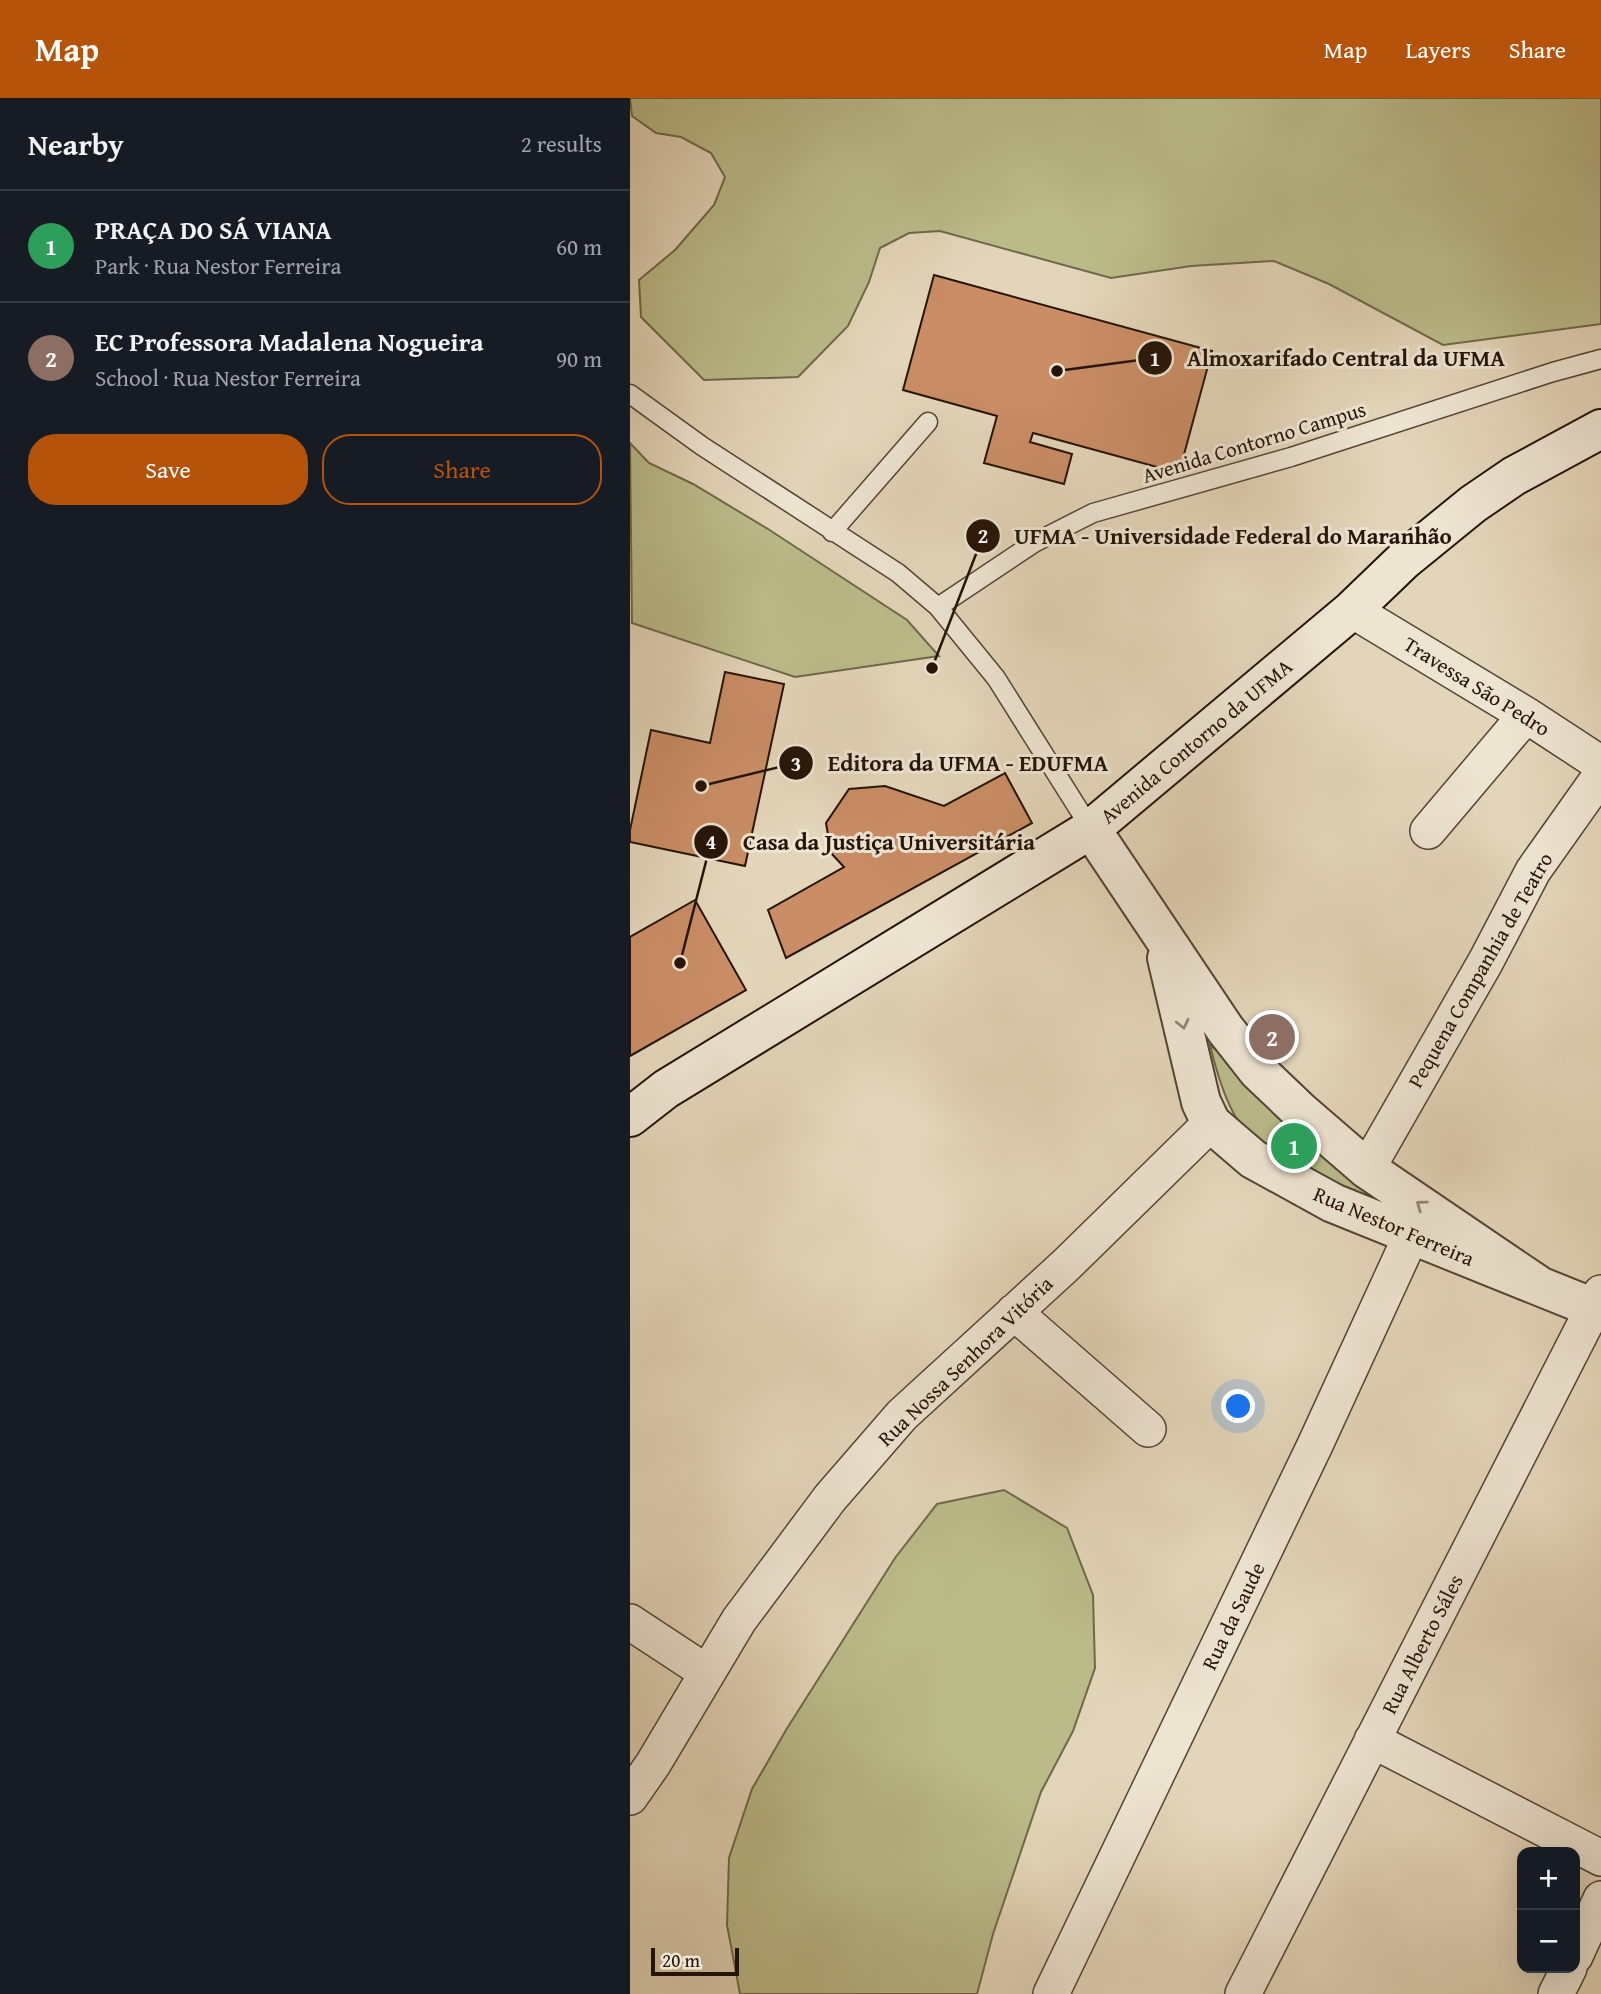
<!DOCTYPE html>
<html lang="en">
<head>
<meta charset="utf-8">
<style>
  :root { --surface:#171b24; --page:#20242c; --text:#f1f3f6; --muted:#9ea1a6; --line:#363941; --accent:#b45309 }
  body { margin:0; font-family:"Gentium Book Plus",serif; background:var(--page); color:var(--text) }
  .controls { position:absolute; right:21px; bottom:21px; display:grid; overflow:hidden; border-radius:14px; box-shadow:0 7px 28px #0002 }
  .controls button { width:63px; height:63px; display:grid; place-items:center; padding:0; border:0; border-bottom:2px solid var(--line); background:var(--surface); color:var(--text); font:35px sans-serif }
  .scale { position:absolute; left:21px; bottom:18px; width:88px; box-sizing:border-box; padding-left:7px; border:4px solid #251408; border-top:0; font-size:19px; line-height:24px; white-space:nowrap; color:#251408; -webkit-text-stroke:5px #ede4d2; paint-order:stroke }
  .you { position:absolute; left:609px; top:1309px; width:24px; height:24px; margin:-18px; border:5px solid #fff; border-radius:50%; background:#1a73e8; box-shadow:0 0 0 10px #1a73e833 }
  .badge { display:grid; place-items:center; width:46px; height:46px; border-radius:50%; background:var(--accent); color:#fff; font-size:23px; font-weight:700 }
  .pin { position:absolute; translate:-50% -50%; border:4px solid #fff; box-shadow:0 2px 7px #0006 }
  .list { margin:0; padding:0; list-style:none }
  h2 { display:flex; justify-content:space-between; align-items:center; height:91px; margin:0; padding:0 28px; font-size:30px }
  h2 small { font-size:23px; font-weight:400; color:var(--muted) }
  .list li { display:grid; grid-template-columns:46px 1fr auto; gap:21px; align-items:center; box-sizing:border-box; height:112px; padding:0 28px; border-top:2px solid var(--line) }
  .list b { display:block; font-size:26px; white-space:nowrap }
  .list p { margin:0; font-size:23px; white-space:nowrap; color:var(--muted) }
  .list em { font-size:23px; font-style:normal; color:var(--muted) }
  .actions { display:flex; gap:14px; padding:21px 28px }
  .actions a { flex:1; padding:16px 0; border:2px solid var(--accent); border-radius:28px; text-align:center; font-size:24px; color:var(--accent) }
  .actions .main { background:var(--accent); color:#fff }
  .map { position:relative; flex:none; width:971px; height:1896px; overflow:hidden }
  header { display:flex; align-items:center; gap:42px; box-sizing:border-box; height:98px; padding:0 35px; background:var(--accent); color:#fff }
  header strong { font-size:33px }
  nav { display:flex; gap:38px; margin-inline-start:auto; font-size:24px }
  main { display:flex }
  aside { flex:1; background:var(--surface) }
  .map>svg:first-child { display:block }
  .green { fill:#bbbb8a; stroke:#706849; stroke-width:2 }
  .building { fill:#ca8d66; stroke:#251408; stroke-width:2 }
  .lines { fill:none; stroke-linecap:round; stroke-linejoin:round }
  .service-casing { stroke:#544434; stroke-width:21 }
  .minor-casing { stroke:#544434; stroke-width:38 }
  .tertiary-casing { stroke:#544434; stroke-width:42 }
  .secondary-casing { stroke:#251408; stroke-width:42 }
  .service { stroke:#ede4d2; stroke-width:18 }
  .minor { stroke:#ede4d2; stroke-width:35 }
  .tertiary { stroke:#ede4d2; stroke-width:38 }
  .secondary { stroke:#ede4d2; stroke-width:38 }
  .oneway { stroke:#938677 }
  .labels { text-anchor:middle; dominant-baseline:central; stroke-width:6; stroke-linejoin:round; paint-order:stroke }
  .street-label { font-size:21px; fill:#251408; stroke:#ede4d2 }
  .leader { fill:none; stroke:#251408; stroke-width:2.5 }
  .callout-dot { fill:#251408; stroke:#ede4d2; stroke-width:2.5 }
  .mark-label { font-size:21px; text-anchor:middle; font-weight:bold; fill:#fff }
  .callout-label { font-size:23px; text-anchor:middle; font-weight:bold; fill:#251408; stroke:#ede4d2; stroke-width:6; stroke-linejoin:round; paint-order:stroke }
</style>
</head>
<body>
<header>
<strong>Map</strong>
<nav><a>Map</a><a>Layers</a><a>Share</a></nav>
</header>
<main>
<aside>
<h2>Nearby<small>2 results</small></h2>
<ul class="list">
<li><span class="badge" style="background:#2e9e5b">1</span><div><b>PRAÇA DO SÁ VIANA</b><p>Park · Rua Nestor Ferreira</p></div><em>60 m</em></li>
<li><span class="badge" style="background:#8d6e63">2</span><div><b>EC Professora Madalena Nogueira</b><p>School · Rua Nestor Ferreira</p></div><em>90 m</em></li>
</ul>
<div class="actions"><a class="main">Save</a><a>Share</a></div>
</aside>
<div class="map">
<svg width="971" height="1896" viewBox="0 0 971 1896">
  <rect width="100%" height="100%" fill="#e3d5b9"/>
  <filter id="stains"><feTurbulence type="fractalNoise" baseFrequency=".00286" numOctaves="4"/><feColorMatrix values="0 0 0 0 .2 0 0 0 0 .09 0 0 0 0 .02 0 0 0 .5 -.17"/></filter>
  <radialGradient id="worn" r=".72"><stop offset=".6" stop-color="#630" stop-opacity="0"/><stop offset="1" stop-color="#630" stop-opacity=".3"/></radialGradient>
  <path class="green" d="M0,0H971V226L813,247L699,186L644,163L561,168L481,180L310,133L279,135L250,150L239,184L218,228L168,279L74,282L11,219L9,182L45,152L84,107L95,79L81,55L51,39L26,35L2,18Z
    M0,345L19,365L63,386L138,431L277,522L309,558L165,579L2,525Z
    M580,947L772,1113C725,1094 647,1070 614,1031C597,1011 586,972 580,947Z
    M374,1392L437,1430L463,1497L465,1570L443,1633L411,1694L363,1836L347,1896H110L97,1827L99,1760L122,1691L156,1632L265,1460L307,1406Z"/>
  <path class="building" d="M304,177L582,253L549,375L403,335L400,344L442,356L434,386L354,365L367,318L273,292Z
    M95,574L154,586L115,768L0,744V732L21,632L80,645Z
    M375,675L402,725L156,860L138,812L214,769L201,755L196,725L219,691L255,688L314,708Z
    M65,802L116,892L0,958V839Z"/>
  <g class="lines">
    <g class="service-casing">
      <path id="service" d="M0,296L72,348L268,475L308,509L366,580L461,731
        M202,434L298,324
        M308,509L404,445L463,415L661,359L923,274L971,261"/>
    </g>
    <g class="minor-casing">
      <path id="minor" d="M722,512L896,617L971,666
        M798,733L896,617
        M737,1071L856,863L903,773L971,677
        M384,1214L518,1331
        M0,1524L76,1574
        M742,1642L971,1760
        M0,1699L23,1666L109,1522L200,1400L272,1317L436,1167L581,1025
        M945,1858L971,1801
        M421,1896L685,1347L781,1138
        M613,1896L971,1195
        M926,1896L939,1870"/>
    </g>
    <g class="tertiary-casing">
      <path id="tertiary" d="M461,731L595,931L628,973L671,1014L737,1071L908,1187
        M537,860L571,1004L581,1025L623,1061L703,1105L971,1213"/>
    </g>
    <g class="secondary-casing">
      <path id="secondary" d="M0,1019L36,991L461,731L722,512L773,463L843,406L884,378L971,331"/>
    </g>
    <use href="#service" class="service"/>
    <use href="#minor" class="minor"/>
    <use href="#tertiary" class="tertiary"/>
    <use href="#secondary" class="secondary"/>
  </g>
  <defs><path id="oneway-chevron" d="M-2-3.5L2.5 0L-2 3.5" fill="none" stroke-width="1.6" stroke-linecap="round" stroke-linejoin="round" transform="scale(1.75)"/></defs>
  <g class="oneway">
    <use href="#oneway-chevron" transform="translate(553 926) rotate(77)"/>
    <use href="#oneway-chevron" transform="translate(791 1107) rotate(-144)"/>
  </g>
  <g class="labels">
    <g class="street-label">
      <text transform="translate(624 344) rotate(-17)">Avenida Contorno Campus</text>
      <text transform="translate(847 588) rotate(32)">Travessa São Pedro</text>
      <text transform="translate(566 643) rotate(-40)">Avenida Contorno da UFMA</text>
      <text transform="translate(850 872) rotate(-60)">Pequena Companhia de Teatro</text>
      <text transform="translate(764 1128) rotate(23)">Rua Nestor Ferreira</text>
      <text transform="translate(335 1263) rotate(-44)">Rua Nossa Senhora Vitória</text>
      <text transform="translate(603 1518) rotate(-64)">Rua da Saude</text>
      <text transform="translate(792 1546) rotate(-63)">Rua Alberto Sáles</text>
    </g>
  </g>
  <path class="leader" d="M427 273L525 260M302 570L353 438M71 688L166 665M50 865L81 744"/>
  <g class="callout-dot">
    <circle cx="427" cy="273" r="7"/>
    <circle cx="302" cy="570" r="7"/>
    <circle cx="71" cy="688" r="7"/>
    <circle cx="50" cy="865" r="7"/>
    <circle cx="525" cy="260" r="18"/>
    <circle cx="353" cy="438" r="18"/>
    <circle cx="166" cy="665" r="18"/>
    <circle cx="81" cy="744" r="18"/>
  </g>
  <g class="mark-label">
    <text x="525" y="268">1</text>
    <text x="353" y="445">2</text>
    <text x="166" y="673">3</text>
    <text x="81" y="751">4</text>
  </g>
  <g class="callout-label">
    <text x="716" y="268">Almoxarifado Central da UFMA</text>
    <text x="603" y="446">UFMA - Universidade Federal do Maranhão</text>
    <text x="338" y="673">Editora da UFMA - EDUFMA</text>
    <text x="259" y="752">Casa da Justiça Universitária</text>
  </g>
  <rect width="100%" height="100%" filter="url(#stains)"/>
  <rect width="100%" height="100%" fill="url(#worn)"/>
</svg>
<div class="controls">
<button>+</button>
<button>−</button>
</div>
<div class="scale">20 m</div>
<div class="you"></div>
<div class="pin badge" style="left:664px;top:1048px;background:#2e9e5b">1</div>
<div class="pin badge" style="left:642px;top:939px;background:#8d6e63">2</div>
</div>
</main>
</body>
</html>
